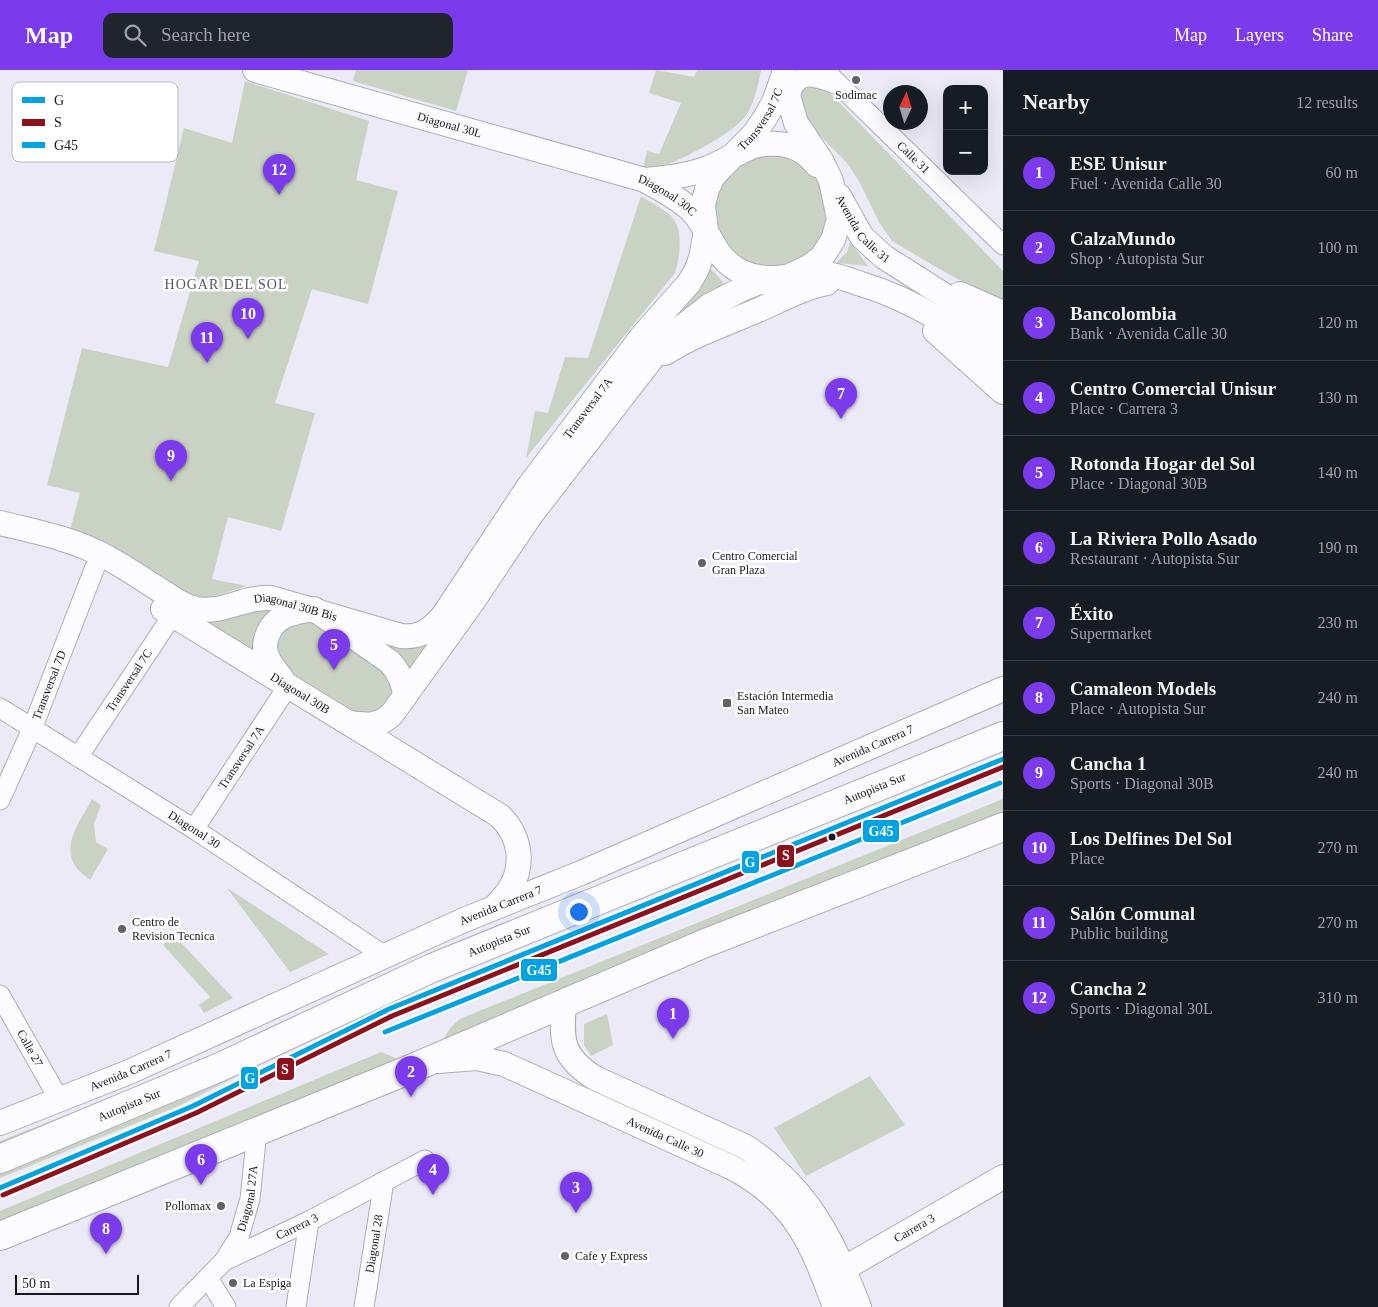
<!DOCTYPE html>
<html lang="en">
<head>
<meta charset="utf-8">
<style>
  :root { --surface:#171b24; --page:#20242c; --text:#f1f3f6; --muted:#9ea1a6; --line:#363941; --accent:#7c3aed }
  body { margin:0; font-family:"Times New Roman",serif; background:var(--page); color:var(--text) }
  .controls { position:absolute; right:15px; top:15px; display:grid; overflow:hidden; border-radius:10px; box-shadow:0 5px 20px #0002 }
  .controls button { width:45px; height:45px; display:grid; place-items:center; padding:0; border:0; border-bottom:1px solid var(--line); background:var(--surface); color:var(--text); font:25px sans-serif }
  .compass { position:absolute; left:883px; top:15px; width:45px; height:45px; border-radius:50%; background:var(--surface); box-shadow:0 5px 20px #0002; rotate:4deg }
  .scale { position:absolute; left:15px; bottom:12px; width:124px; box-sizing:border-box; padding-left:5px; border:2px solid #181721; border-top:0; font-size:14px; line-height:18px; white-space:nowrap; color:#181721; -webkit-text-stroke:4px #fff; paint-order:stroke }
  .you { position:absolute; left:578px; top:841px; width:18px; height:18px; margin:-12px; border:4px solid #fff; border-radius:50%; background:#1a73e8; box-shadow:0 0 0 8px #1a73e833 }
  .badge { display:grid; place-items:center; width:32px; height:32px; border-radius:50%; background:var(--accent); color:#fff; font-size:16px; font-weight:700 }
  .pin { position:absolute; translate:-50% -41px; filter:drop-shadow(0 1px 2px #0008) }
  .pin::after { content:''; position:absolute; top:26px; width:18px; height:15px; background:inherit; clip-path:polygon(0 0,100% 0,50% 100%) }
  .list { margin:0; padding:0; list-style:none }
  h2 { display:flex; justify-content:space-between; align-items:center; height:65px; margin:0; padding:0 20px; font-size:21px }
  h2 small { font-size:16px; font-weight:400; color:var(--muted) }
  .list li { display:grid; grid-template-columns:32px 1fr auto; gap:15px; align-items:center; box-sizing:border-box; height:75px; padding:0 20px; border-top:1px solid var(--line) }
  .list b { display:block; font-size:19px; white-space:nowrap }
  .list p { margin:0; font-size:16px; white-space:nowrap; color:var(--muted) }
  .list em { font-size:16px; font-style:normal; color:var(--muted) }
  .icon { flex:none; width:28px; height:28px; fill:none; stroke:currentColor; stroke-width:2; stroke-linecap:round; stroke-linejoin:round }
  .map { position:relative; flex:none; width:1003px; height:1237px; overflow:hidden }
  header { display:flex; align-items:center; gap:30px; box-sizing:border-box; height:70px; padding:0 25px; background:var(--accent); color:#fff }
  header strong { font-size:24px }
  nav { display:flex; gap:28px; margin-inline-start:auto; font-size:18px }
  .search { width:350px; height:45px; background:var(--page); display:flex; align-items:center; gap:12px; box-sizing:border-box; padding:0 18px; border-radius:10px; color:var(--muted); font-size:19px }
  main { display:flex }
  aside { flex:1; background:var(--surface) }
  .map>svg:first-child { display:block }
  .green { fill:#cad3c3 }
  .lines { fill:none; stroke-linecap:round; stroke-linejoin:round }
  .minor-casing { stroke:#aeacb8; stroke-width:21 }
  .major-casing { stroke:#aeacb8; stroke-width:26 }
  .highway-casing { stroke:#aeacb8; stroke-width:30 }
  .minor { stroke:#fcfcfe; stroke-width:19 }
  .major { stroke:#fcfcfe; stroke-width:24 }
  .highway { stroke:#fcfcfe; stroke-width:28 }
  .bus-1-casing { stroke:#fff; stroke-width:9 }
  .bus-2-casing { stroke:#fff; stroke-width:9 }
  .bus-3-casing { stroke:#fff; stroke-width:9 }
  .bus-1 { stroke:#01a3e3; stroke-width:5 }
  .bus-2 { stroke:#8e101c; stroke-width:5 }
  .bus-3 { stroke:#01a3e3; stroke-width:5 }
  .poi-dot { fill:#62616c; stroke:#fff; stroke-width:2 }
  .bus-dot { fill:#181721; stroke:#fff; stroke-width:2 }
  .labels { text-anchor:middle; dominant-baseline:central; stroke-width:5; stroke-linejoin:round; paint-order:stroke }
  .poi-label { font-size:12px; fill:#181721; stroke:#fff; text-anchor:start }
  .street-label { font-size:12px; fill:#181721; stroke:#fff }
  .neighbourhood-label { font-size:14px; letter-spacing:1px; fill:#55526a; stroke:#fff }
  .key { fill:#fff; stroke:#bab9bc; stroke-width:1 }
  .key-label { font-size:14px; fill:#181721 }
  .line-badge { stroke:#fff; stroke-width:2 }
  .badge-label { font-size:14px; text-anchor:middle; font-weight:bold; fill:#fff }
</style>
</head>
<body>
<header>
<strong>Map</strong>
<div class="search"><svg class="icon" aria-label="search" viewBox="0 0 24 24"><circle cx="10" cy="10" r="6"/><path d="M15 15l6 6"/></svg>Search here</div>
<nav><a>Map</a><a>Layers</a><a>Share</a></nav>
</header>
<main>
<div class="map">
<svg width="1003" height="1237" viewBox="0 0 1003 1237">
  <rect width="100%" height="100%" fill="#eceaf7"/>
  <path class="green" d="M356,0H468L456,41L353,11Z
    M656,0L694,7L697,0H761C758,15 755,31 747,44C736,62 687,87 666,95C659,97 651,97 643,98L647,81L659,84L681,33L649,23Z
    M245,11L369,51L356,110L398,121L368,234L312,219L275,333L315,343L281,461L228,447L212,509L247,516L200,531L69,464L80,423L47,415L82,278L168,297L199,191L154,181L184,58L232,73Z
    M813,17L827,20L1003,201V234L936,197L892,171L879,152L860,113L847,93L819,65L805,48L797,31L801,18Z
    M714 141a57 57 0 1 1 114 0a57 57 0 1 1-114 0Z
    M641,126C651,133 663,138 671,146C684,160 680,186 675,203L526,388L535,341L548,343L565,287L588,288Z
    M850,172L868,196L836,193L847,182Z
    M709,197L724,213L679,246Z
    M274,537C260,553 255,562 255,583L195,548Z
    M307,547L389,605L395,624L380,643L352,644L284,602L273,566Z
    M436,567L409,607L370,570Z
    M92,729L101,735L94,754L96,772L108,779L90,810C85,806 77,800 74,794C62,772 83,747 92,729Z
    M1003,729V744L441,976C445,964 451,955 462,948Z
    M227,818L329,884L290,902Z
    M174,865L233,928L204,943L199,935L210,927L163,875Z
    M607,944L613,975L591,986L584,975V954Z
    M295,947L221,984L0,1079V1071L157,1009Z
    M319,964L181,1035L0,1108V1100Z
    M381,982L403,991L0,1153V1141Z
    M870,1006L905,1055L806,1106L774,1058Z"/>
  <g class="lines">
    <g class="minor-casing">
      <g id="minor">
        <path id="s1" d="M824,0L1003,175"/>
        <path d="M789,29C797,0 811,5 836,14"/>
        <path id="s2" d="M0,638L194,759L385,886"/>
        <path id="s3" d="M78,687L180,534"/>
        <path id="s4" d="M0,730L32,659L95,497"/>
        <path id="s5" d="M194,759L288,616"/>
        <path id="s6" d="M0,925L60,1031"/>
        <path id="s7" d="M224,1191L239,1167L250,1129L257,1061"/>
        <path d="M208,1208L226,1237"/>
        <path id="s8" d="M179,1237L224,1191L309,1151L425,1090"/>
        <path d="M296,1237L309,1151"/>
        <path id="s9" d="M364,1237L384,1111"/>
      </g>
    </g>
    <g class="major-casing">
      <g id="major">
        <path id="s10" d="M255,0L645,110C660,119 679,128 692,141C712,162 712,188 742,202C771,216 801,201 832,205C842,207 852,211 861,214C914,230 960,260 1003,294"/>
        <path d="M645,110C665,108 686,106 705,99C720,94 733,85 747,79C762,71 789,72 803,82C808,85 813,91 817,95"/>
        <path id="s11" d="M839,126L862,167L884,187L950,229L1003,267"/>
        <path d="M960,224L1003,243"/>
        <path d="M935,261L1003,322"/>
        <path d="M665,283C693,265 725,254 756,241C779,231 802,218 827,213"/>
        <path id="s12" d="M0,453C36,462 75,469 108,488C127,498 145,511 163,522C174,529 184,537 197,539C222,544 245,526 271,528L401,566C420,568 431,560 443,546L529,416L643,265L689,213L696,201L701,188L706,161L703,135L707,119L714,105L754,64L765,48L774,32L784,4"/>
        <path id="s13" d="M163,539L500,746C520,766 525,794 510,819C506,825 500,831 495,837"/>
        <path d="M282,609C277,602 270,595 267,586C261,572 270,554 283,547C292,542 304,541 314,539L390,592C399,602 404,612 405,626"/>
        <path d="M349,653C366,655 379,657 392,644L471,534L530,446L667,269L709,236L740,220L757,213L783,209L809,197L822,187L833,170L839,149L831,111L822,92L796,53L789,29L784,4"/>
        <path d="M564,933C561,970 561,987 595,1008L746,1077C808,1119 833,1169 859,1237"/>
        <path id="s14" d="M438,991L477,988L504,994L733,1098C795,1131 812,1174 835,1237"/>
        <path id="s15" d="M0,1053L129,1002L464,850L581,803L1003,619"/>
        <path id="s16" d="M831,1206L1003,1107"/>
      </g>
    </g>
    <g class="highway-casing">
      <g id="highway">
        <path id="s17" d="M0,1089L220,997L432,898L1003,666"/>
        <path d="M0,1166L401,1003L703,874L1003,757"/>
      </g>
    </g>
    <use href="#minor" class="minor"/>
    <use href="#major" class="major"/>
    <use href="#highway" class="highway"/>
    <g class="bus-1-casing">
      <path id="bus-1" d="M0,1118L193,1036L389,939L1003,689"/>
    </g>
    <g class="bus-2-casing">
      <path id="bus-2" d="M3,1125L196,1043L392,946L1003,697"/>
    </g>
    <g class="bus-3-casing">
      <path id="bus-3" d="M385,962L1000,713"/>
    </g>
    <use href="#bus-1" class="bus-1"/>
    <use href="#bus-2" class="bus-2"/>
    <use href="#bus-3" class="bus-3"/>
  </g>
  <g class="poi-dot">
    <circle cx="856" cy="10" r="5"/>
    <circle cx="702" cy="493" r="5"/>
    <rect x="722" y="628" width="10" height="10" rx="2.5"/>
    <circle cx="122" cy="859" r="5"/>
    <circle cx="221" cy="1136" r="5"/>
    <circle cx="565" cy="1186" r="5"/>
    <circle cx="233" cy="1213" r="5"/>
  </g>
  <circle class="bus-dot" cx="832" cy="767" r="4.5"/>
  <g class="labels">
    <g class="poi-label">
      <text x="856" y="25" text-anchor="middle">Sodimac</text>
      <text x="712" y="486">Centro Comercial<tspan x="712" dy="14">Gran Plaza</tspan></text>
      <text x="737" y="626">Estación Intermedia<tspan x="737" dy="14">San Mateo</tspan></text>
      <text x="132" y="852">Centro de<tspan x="132" dy="14">Revision Tecnica</tspan></text>
      <text x="211" y="1136" text-anchor="end">Pollomax</text>
      <text x="575" y="1186">Cafe y Express</text>
      <text x="243" y="1213">La Espiga</text>
    </g>
    <g class="street-label">
      <text stroke="none"><textPath href="#s12" startOffset="1078">Transversal 7C</textPath></text>
      <text stroke="none"><textPath href="#s10" startOffset="202">Diagonal 30L</textPath></text>
      <text stroke="none"><textPath href="#s1" startOffset="125">Calle 31</textPath></text>
      <text stroke="none"><textPath href="#s10" startOffset="432">Diagonal 30C</textPath></text>
      <text stroke="none"><textPath href="#s11" startOffset="41">Avenida Calle 31</textPath></text>
      <text stroke="none"><textPath href="#s12" startOffset="730">Transversal 7A</textPath></text>
      <text stroke="none"><textPath href="#s12" startOffset="318">Diagonal 30B Bis</textPath></text>
      <text stroke="none"><textPath href="#s3" startOffset="92">Transversal 7C</textPath></text>
      <text stroke="none"><textPath href="#s4" startOffset="125">Transversal 7D</textPath></text>
      <text stroke="none"><textPath href="#s13" startOffset="161">Diagonal 30B</textPath></text>
      <text stroke="none"><textPath href="#s15" startOffset="951">Avenida Carrera 7</textPath></text>
      <text stroke="none"><textPath href="#s5" startOffset="86">Transversal 7A</textPath></text>
      <text stroke="none"><textPath href="#s17" startOffset="950">Autopista Sur</textPath></text>
      <text stroke="none"><textPath href="#s2" startOffset="229">Diagonal 30</textPath></text>
      <text stroke="none"><textPath href="#s15" startOffset="546">Avenida Carrera 7</textPath></text>
      <text stroke="none"><textPath href="#s17" startOffset="545">Autopista Sur</textPath></text>
      <text stroke="none"><textPath href="#s6" startOffset="61">Calle 27</textPath></text>
      <text stroke="none"><textPath href="#s15" startOffset="141">Avenida Carrera 7</textPath></text>
      <text stroke="none"><textPath href="#s17" startOffset="140">Autopista Sur</textPath></text>
      <text stroke="none"><textPath href="#s14" startOffset="244">Avenida Calle 30</textPath></text>
      <text stroke="none"><textPath href="#s7" startOffset="68">Diagonal 27A</textPath></text>
      <text stroke="none"><textPath href="#s8" startOffset="145">Carrera 3</textPath></text>
      <text stroke="none"><textPath href="#s16" startOffset="96">Carrera 3</textPath></text>
      <text stroke="none"><textPath href="#s9" startOffset="64">Diagonal 28</textPath></text>
    </g>
    <g class="neighbourhood-label">
      <text x="226" y="214">HOGAR DEL SOL</text>
    </g>
  </g>
  <rect x="12" y="12" width="166" height="80" rx="8" class="key"/>
  <rect x="22" y="27" width="23" height="6" fill="#01a3e3"/>
  <rect x="22" y="49" width="23" height="7" fill="#8e101c"/>
  <rect x="22" y="72" width="23" height="6" fill="#01a3e3"/>
  <g class="key-label">
    <text x="54" y="35">G</text>
    <text x="54" y="57">S</text>
    <text x="54" y="80">G45</text>
  </g>
  <g class="line-badge">
    <rect x="862" y="749" width="38" height="24" rx="5" fill="#01a3e3"/>
    <rect x="776" y="774" width="19" height="24" rx="5" fill="#8e101c"/>
    <rect x="741" y="780" width="19" height="24" rx="5" fill="#01a3e3"/>
    <rect x="520" y="888" width="38" height="24" rx="5" fill="#01a3e3"/>
    <rect x="276" y="987" width="19" height="24" rx="5" fill="#8e101c"/>
    <rect x="240" y="996" width="19" height="24" rx="5" fill="#01a3e3"/>
  </g>
  <g class="badge-label">
    <text x="881" y="766">G45</text>
    <text x="786" y="790">S</text>
    <text x="750" y="797">G</text>
    <text x="539" y="905">G45</text>
    <text x="285" y="1004">S</text>
    <text x="250" y="1013">G</text>
  </g>
</svg>
<div class="controls">
<button>+</button>
<button>−</button>
</div>
<svg class="compass" viewBox="-18 -18 36 36"><path d="M0-13l5 13h-10z" fill="#e53935"/><path d="M0 13l5-13h-10z" fill="#9ea1a6"/></svg>
<div class="scale">50 m</div>
<div class="you"></div>
<div class="pin badge" style="left:673px;top:969px">1</div>
<div class="pin badge" style="left:411px;top:1027px">2</div>
<div class="pin badge" style="left:576px;top:1143px">3</div>
<div class="pin badge" style="left:433px;top:1125px">4</div>
<div class="pin badge" style="left:334px;top:600px">5</div>
<div class="pin badge" style="left:201px;top:1115px">6</div>
<div class="pin badge" style="left:841px;top:349px">7</div>
<div class="pin badge" style="left:106px;top:1184px">8</div>
<div class="pin badge" style="left:171px;top:411px">9</div>
<div class="pin badge" style="left:248px;top:269px">10</div>
<div class="pin badge" style="left:207px;top:293px">11</div>
<div class="pin badge" style="left:279px;top:125px">12</div>
</div>
<aside>
<h2>Nearby<small>12 results</small></h2>
<ul class="list">
<li><span class="badge">1</span><div><b>ESE Unisur</b><p>Fuel · Avenida Calle 30</p></div><em>60 m</em></li>
<li><span class="badge">2</span><div><b>CalzaMundo</b><p>Shop · Autopista Sur</p></div><em>100 m</em></li>
<li><span class="badge">3</span><div><b>Bancolombia</b><p>Bank · Avenida Calle 30</p></div><em>120 m</em></li>
<li><span class="badge">4</span><div><b>Centro Comercial Unisur</b><p>Place · Carrera 3</p></div><em>130 m</em></li>
<li><span class="badge">5</span><div><b>Rotonda Hogar del Sol</b><p>Place · Diagonal 30B</p></div><em>140 m</em></li>
<li><span class="badge">6</span><div><b>La Riviera Pollo Asado</b><p>Restaurant · Autopista Sur</p></div><em>190 m</em></li>
<li><span class="badge">7</span><div><b>Éxito</b><p>Supermarket</p></div><em>230 m</em></li>
<li><span class="badge">8</span><div><b>Camaleon Models</b><p>Place · Autopista Sur</p></div><em>240 m</em></li>
<li><span class="badge">9</span><div><b>Cancha 1</b><p>Sports · Diagonal 30B</p></div><em>240 m</em></li>
<li><span class="badge">10</span><div><b>Los Delfines Del Sol</b><p>Place</p></div><em>270 m</em></li>
<li><span class="badge">11</span><div><b>Salón Comunal</b><p>Public building</p></div><em>270 m</em></li>
<li><span class="badge">12</span><div><b>Cancha 2</b><p>Sports · Diagonal 30L</p></div><em>310 m</em></li>
</ul>
</aside>
</main>
</body>
</html>
